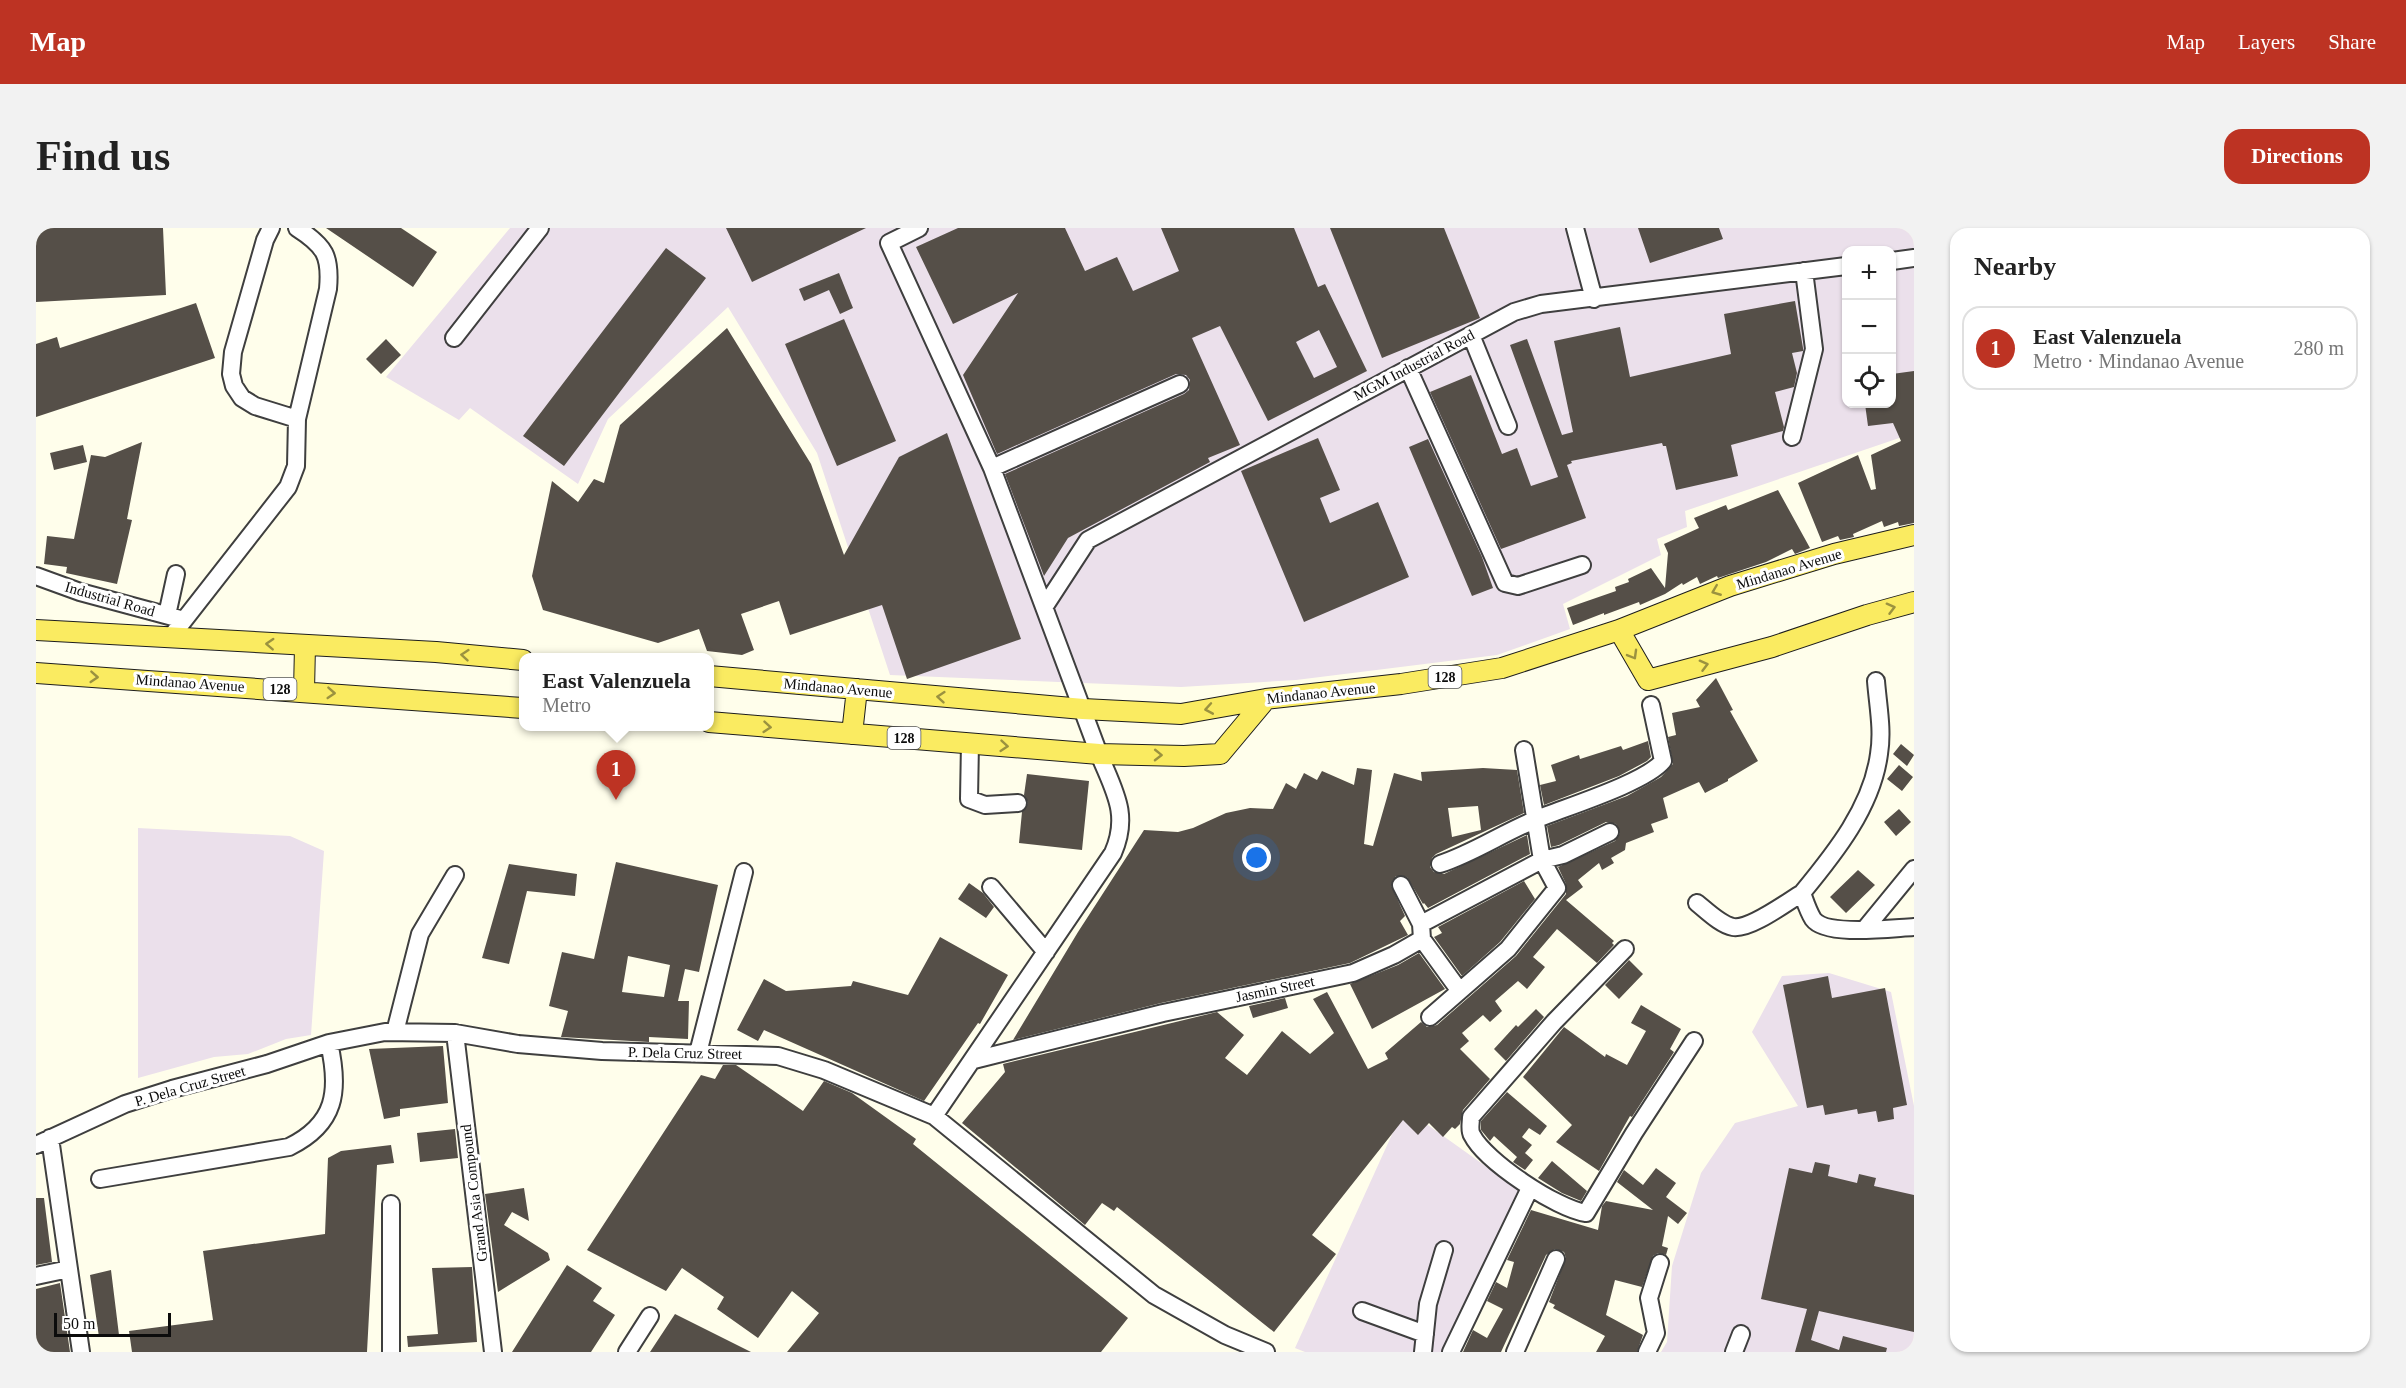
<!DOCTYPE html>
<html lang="en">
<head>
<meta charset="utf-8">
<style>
  :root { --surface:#fff; --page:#f2f2f2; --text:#222; --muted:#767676; --line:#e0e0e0; --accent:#bd3323 }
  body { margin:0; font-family:Georgia,serif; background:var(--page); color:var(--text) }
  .controls { position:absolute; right:18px; top:18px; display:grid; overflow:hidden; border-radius:12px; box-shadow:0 2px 4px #0004 }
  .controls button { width:54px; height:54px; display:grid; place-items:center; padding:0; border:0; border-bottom:2px solid var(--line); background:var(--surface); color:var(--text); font:30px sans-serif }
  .scale { position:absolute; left:18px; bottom:15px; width:117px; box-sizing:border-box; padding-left:6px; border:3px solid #0c0c0c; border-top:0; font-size:16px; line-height:21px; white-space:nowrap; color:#0c0c0c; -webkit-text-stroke:4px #fff; paint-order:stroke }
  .you { position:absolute; left:1221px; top:630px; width:21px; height:21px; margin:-15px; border:4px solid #fff; border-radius:50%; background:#1a73e8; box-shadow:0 0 0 9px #1a73e833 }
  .badge { display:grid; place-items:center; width:39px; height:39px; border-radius:50%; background:var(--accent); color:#fff; font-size:20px; font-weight:700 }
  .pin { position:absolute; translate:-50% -50px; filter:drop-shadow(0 2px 3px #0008) }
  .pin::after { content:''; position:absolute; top:32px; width:21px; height:18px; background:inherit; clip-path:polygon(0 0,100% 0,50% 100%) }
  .popup { position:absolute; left:483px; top:425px; width:195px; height:78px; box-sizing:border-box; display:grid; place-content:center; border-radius:12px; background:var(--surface); filter:drop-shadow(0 2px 4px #0005); font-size:20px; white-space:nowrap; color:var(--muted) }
  .popup b { font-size:22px; color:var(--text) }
  .popup::after { content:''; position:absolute; left:50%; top:100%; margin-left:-12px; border:12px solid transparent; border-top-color:var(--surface) }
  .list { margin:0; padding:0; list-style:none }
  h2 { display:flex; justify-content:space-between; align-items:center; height:78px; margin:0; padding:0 24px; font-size:26px }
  h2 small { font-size:20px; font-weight:400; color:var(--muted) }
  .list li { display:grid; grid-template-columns:39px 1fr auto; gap:18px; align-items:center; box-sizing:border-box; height:84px; margin:0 12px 12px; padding:0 12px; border:2px solid var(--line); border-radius:18px }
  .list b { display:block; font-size:22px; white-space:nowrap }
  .list p { margin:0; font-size:20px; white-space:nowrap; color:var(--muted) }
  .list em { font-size:20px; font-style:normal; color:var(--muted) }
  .icon { flex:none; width:33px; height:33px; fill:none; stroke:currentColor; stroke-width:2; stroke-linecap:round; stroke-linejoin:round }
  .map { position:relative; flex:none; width:1878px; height:1124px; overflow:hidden; border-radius:18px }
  header { display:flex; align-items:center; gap:36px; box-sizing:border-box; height:84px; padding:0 30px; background:var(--accent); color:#fff }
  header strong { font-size:28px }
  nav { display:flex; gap:33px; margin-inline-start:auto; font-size:21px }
  .intro { display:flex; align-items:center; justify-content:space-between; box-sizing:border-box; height:144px; padding:0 36px }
  h1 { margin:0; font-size:42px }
  .button { padding:15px 27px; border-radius:18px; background:var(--accent); color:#fff; font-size:21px; font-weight:700 }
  main { display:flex; gap:36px; padding:0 36px }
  aside { flex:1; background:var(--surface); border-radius:18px; box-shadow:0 2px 4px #0004 }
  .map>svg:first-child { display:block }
  .industrial { fill:#ebe0eb; fill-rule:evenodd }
  .building { fill:#554f48; fill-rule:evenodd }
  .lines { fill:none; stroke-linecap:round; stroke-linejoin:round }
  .minor-casing { stroke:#3f3f3f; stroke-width:20 }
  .major-casing { stroke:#1d1d1d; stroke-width:22 }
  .minor { stroke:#fff; stroke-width:16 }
  .major { stroke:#faeb61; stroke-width:20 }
  .oneway { stroke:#9b923f }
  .labels { text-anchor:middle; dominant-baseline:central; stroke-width:6; stroke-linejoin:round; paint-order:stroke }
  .shield { fill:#fff; stroke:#555; stroke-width:1.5 }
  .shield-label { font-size:14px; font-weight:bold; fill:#0c0c0c }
  .street-label { font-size:15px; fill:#0c0c0c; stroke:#fff }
</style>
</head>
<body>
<header>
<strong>Map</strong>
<nav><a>Map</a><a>Layers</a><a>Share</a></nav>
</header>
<div class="intro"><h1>Find us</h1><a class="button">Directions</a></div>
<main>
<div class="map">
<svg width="1878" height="1124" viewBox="0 0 1878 1124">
  <rect width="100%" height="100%" fill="#fffeeb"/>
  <path class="industrial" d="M474,0H1878V205L1649,283L1651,299L1621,311L1625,327L1527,376L1534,401L1461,427L1260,452L1145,459L854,447L781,225L692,79L572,191L542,256L434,180L423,192L350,149ZM1810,22H1856V176H1810Z
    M102,600L254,608L288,623L275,807L250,811L212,826L178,829L102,850Z
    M1793,745L1855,764L1878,878V1124H1625L1631,1114L1636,1038L1665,945L1699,895L1762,878L1716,804L1746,748Z
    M1368,880L1483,962L1409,1124H1269L1259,1120Z"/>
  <path class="building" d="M0,0H127L130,67L0,74Z
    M290,0H365L401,24L377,59Z
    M690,0H830L716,54Z
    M922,0H1029L1049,43L1081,29L1097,63L1143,43L1125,0H1258L1282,59L1289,56L1331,143L1232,193L1184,98L1156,110L1204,217L1172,230L1174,234L1032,310L1008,348L969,246L1148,166L1153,162L1154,152L1150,147L1140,146L961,226L927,147L982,65L917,96L880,19ZM1283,102L1301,139L1278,150L1260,114Z
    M1294,0H1408L1444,90L1346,130Z
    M1602,0H1683L1687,11L1614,35Z
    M630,20L670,50L528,238L487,208Z
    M803,45L817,80L804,86L793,62L768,73L763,61Z
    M1759,73L1767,120V123L1756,125L1761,145L1758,159L1739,164L1748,199L1747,203L1695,217L1702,248L1640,262L1630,218H1627L1626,215L1535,233L1536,235L1531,237L1550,290L1465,321L1394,164L1435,147L1466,226L1481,220L1495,258L1522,249L1474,117L1491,111L1526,207L1537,204L1518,113L1584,99L1594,149L1695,126L1688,86Z
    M160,75L179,130L0,189V116L21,109L24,120Z
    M808,91L860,213L801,238L749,116Z
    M691,100L775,236L808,327L863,229L911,205L985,411L871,451L846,377L754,407L743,373L705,386L718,422L706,427L671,423L663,401L622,415L507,382L496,348L516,253L542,274L558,251L568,255L584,197Z
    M350,111L365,127L345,146L330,131Z
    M1878,143V295L1863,298L1862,294L1848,299L1846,293L1817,306L1818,309L1804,312L1802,308L1786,314L1762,255L1822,227L1835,262L1840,261L1835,227L1865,213L1857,195L1832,198L1829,176H1856V146Z
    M1282,210L1304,262L1284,270L1294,295L1342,274L1373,349L1268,394L1205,243Z
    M1392,211L1446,329L1457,360L1436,368L1373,219Z
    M106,214L91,291L96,292L81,356L30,345L31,339L8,336L11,308L38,311L55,227L69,229Z
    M47,217L51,234L18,242L14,225Z
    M1742,262L1774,320L1759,326L1756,321L1730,334L1682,350L1681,348L1664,356L1661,349L1647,357L1646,355L1629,366L1604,377L1603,374L1568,387V385L1537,397L1531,380L1580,363L1579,359L1593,354L1592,351L1615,340L1629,360L1632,325L1628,316L1663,300L1658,290L1690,277L1692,282Z
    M1680,450L1697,482L1694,483L1722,533L1692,551V553L1669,565L1663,554L1627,570L1632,590L1615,596L1618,604L1590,615L1589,622L1575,630L1578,635L1566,642L1563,635L1542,652L1547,659L1530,672L1578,713L1576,715L1578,717L1561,735L1521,701L1497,729L1509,739L1491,761L1482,753L1459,773L1466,783L1454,794L1447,787L1426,805L1433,813L1424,821L1454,851L1427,882L1424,896L1419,901L1416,899L1407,909L1393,895L1382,907L1367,892L1276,1007L1300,1026L1238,1104L1081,979L1078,983L1066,975L1049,997L926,895L969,844L967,836L1181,784L1208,807L1189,830L1211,847L1246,803L1274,826L1298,805L1277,771L1291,764L1332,841L1352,831L1349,825L1385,794L1391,799L1401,797L1480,728L1530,666V656L1522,639L1579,613L1584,605L1580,596L1570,594L1523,617L1515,619L1511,598L1591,568L1625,549L1637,536L1632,509L1640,507L1636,485L1664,479L1660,472Z
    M1612,513L1615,529L1611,533L1583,548L1508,577L1504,557L1520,553L1515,537L1543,527L1544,531L1585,518L1587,522Z
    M1865,516L1878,527L1871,538L1857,526Z
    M1863,537L1877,549L1866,563L1851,551Z
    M1321,540L1336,542L1328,616L1337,618L1358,545L1386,553L1385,544L1447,540L1481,542L1488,585L1400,626L1396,630L1394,639L1398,644L1408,646L1491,607L1494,626L1392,680L1388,675L1387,676L1371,649L1360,648L1355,657L1369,688L1364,693L1372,707L1314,735L1125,775L977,812L1042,704L1108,602L1142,604L1157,600L1190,585L1214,580L1237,581L1250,555L1260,561L1268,545L1281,552L1286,543L1318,557ZM1442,578L1445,602L1416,609L1412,580Z
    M991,546L1053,553L1046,622L983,615L986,584L992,575L988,567Z
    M1863,581L1875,594L1860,608L1848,594Z
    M580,634L682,657L663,744L649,741L642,773H653L652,811L613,809V814L525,809L532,783L513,778L526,724L558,731ZM592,728L634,737L628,769L586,764Z
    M473,636L541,646L539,668L491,663L473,736L446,730Z
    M1822,642L1839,657L1810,685L1794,669Z
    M1488,653L1499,671L1464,714L1426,748L1398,709L1406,705L1402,699Z
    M933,655L947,665L958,679L950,690L922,671Z
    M904,709L972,747L944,796L942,795L888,873L728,802L722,813L701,802L728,751L750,763L815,758L817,753L872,767Z
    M1383,725L1409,761L1336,801L1314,756L1362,737Z
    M1593,732L1607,746L1583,771L1569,757Z
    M1792,748L1796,770L1849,760L1871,877L1857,880L1858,891L1842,894L1840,883L1822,886L1821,881L1789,887L1787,877L1771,880L1747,757Z
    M1249,770L1252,780L1217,790L1213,778Z
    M1605,777L1645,801L1634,821L1638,824L1596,889L1594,888L1563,943L1520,914L1536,897L1487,849L1528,799L1569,829L1570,826L1591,837L1610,803L1595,795Z
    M1500,781L1508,789L1470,833L1458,821L1480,797L1482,799Z
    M407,818L412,875L364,881V888L348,891L333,821Z
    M687,837H700L767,883L788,853L816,865L880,911L877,916L1092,1090L1065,1124H751L783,1085L756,1063L722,1110L681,1081L688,1069L646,1040L630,1063L551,1022L665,847L679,851Z
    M1471,864L1511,898L1504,907L1493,900L1486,909L1496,917L1489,925L1497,932L1489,942L1477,934L1481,929L1458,908L1454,913L1445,902V893Z
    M419,901L422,930L384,934L381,905Z
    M355,917L358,935L341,937L331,1124H96L93,1103L177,1092L167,1023L289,1006L292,930L305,923Z
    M1516,933L1551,963L1545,973L1526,965L1502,950Z
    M1779,934L1794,937L1792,948L1821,955L1823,946L1840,950L1838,958L1878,967V1104L1783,1083L1775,1112L1803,1122L1807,1108L1851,1120L1850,1124H1759L1771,1081L1725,1071L1753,940L1776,945Z
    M1620,940L1640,955L1630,969L1651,985L1642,996L1632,988L1626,1018L1632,1020L1630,1027L1622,1025L1617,1028L1606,1059L1579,1052L1570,1087L1607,1107L1601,1124H1560L1569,1108L1517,1080L1519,1077L1513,1074L1530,1030L1528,1024L1519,1021L1510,1027L1465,1124H1427L1437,1102L1451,1110L1467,1081L1451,1073L1460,1054L1471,1060L1478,1034L1471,1032L1495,982L1562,1002L1566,978L1570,973L1617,982L1581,954L1588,942L1607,957Z
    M488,960L493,993L476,984L468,997L512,1025L514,1032L462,1064L449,966Z
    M0,970H8L16,1034L0,1037Z
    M531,1037L566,1060L557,1073L579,1087L555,1124H476Z
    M436,1039L441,1114L372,1119L371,1108L402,1106L396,1040Z
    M75,1042L83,1107L63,1109L54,1047Z
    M24,1055L34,1124H0V1061Z
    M639,1086L715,1124H614Z"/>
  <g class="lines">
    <g class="minor-casing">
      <path id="minor" d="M235,0L229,12L197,124L195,146L198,158L206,170L219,178L261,191
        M883,0L853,15L956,240L1063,526C1078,563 1094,586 1077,625L898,888
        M1539,0L1558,71
        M1856,33L1878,30
        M1435,107L1472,198
        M418,110L504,0
        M1372,140L1469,355L1482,358L1546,337
        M1756,209L1778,121L1768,43
        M956,240L1144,156
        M0,348L44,364L148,392
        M1009,378L1052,312L1478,84L1505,76L1810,38
        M131,387L140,346
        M134,410L252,259L260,238L261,191L292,61C295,28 289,18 261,0
        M1840,453C1842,478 1847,502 1843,526C1836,579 1799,625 1766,665C1769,673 1772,683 1777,691C1790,709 1856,700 1878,699
        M934,515L933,571L949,577L982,575
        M1404,636C1438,625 1468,604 1501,591C1530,579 1609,555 1627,533L1615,477
        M1365,657L1385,696
        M955,659L1010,724
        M1661,675C1671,683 1685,697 1697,699C1714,702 1751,674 1766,665
        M1828,702L1878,641
        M1386,711L1385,696L1506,632L1527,627L1574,604
        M1386,711L1423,762
        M1589,721L1518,794L1435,889C1435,895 1433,902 1436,907C1449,933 1521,981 1550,985L1598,905L1658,813
        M1394,789L1472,721L1521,660L1506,632L1488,522
        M359,804L384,706L419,647
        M419,805L457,1124
        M662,825L708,644
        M938,832L1127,785L1317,745L1358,727L1386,711
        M14,910L45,1124
        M0,917L89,876L136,861L231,836L293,815L349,804L419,805L482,816L566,823L742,828L788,842L898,888L1118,1067L1189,1107L1230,1124
        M64,951L253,919C300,896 304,863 293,815
        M355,976V1124
        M0,1048L33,1041
        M1326,1083L1389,1106
        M591,1124L614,1088
        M1387,1124L1392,1076L1408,1022
        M1415,1124L1494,960
        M1479,1124L1520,1031
        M1611,1124L1620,1105L1613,1070L1624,1035
        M1698,1124L1705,1106"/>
    </g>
    <g class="major-casing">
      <path id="major" d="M0,402L400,424L487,432
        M1583,402L1612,452L1736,419L1831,387L1878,374
        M0,445L487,480
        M673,448L1047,481L1145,486L1230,471L1365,456L1466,440L1583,402L1694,358L1798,326L1878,307
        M268,463L269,418
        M673,494L1063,526L1148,528L1184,526L1230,471
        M816,506L821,461"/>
    </g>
    <use href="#minor" class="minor"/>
    <use href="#major" class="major"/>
  </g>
  <defs><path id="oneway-chevron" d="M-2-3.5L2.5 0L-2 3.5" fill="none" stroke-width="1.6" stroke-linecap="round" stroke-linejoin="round" transform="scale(1.5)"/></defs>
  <g class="oneway">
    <use href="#oneway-chevron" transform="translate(1680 363) rotate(158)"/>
    <use href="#oneway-chevron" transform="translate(1855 380) rotate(-15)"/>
    <use href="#oneway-chevron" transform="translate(234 416) rotate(-177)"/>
    <use href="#oneway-chevron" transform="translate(429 427) rotate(-175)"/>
    <use href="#oneway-chevron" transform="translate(1597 427) rotate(60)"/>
    <use href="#oneway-chevron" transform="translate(1668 437) rotate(-15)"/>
    <use href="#oneway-chevron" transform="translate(58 449) rotate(4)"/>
    <use href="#oneway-chevron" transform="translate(295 465) rotate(4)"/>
    <use href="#oneway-chevron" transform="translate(905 469) rotate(-175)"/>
    <use href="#oneway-chevron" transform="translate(1173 481) rotate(170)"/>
    <use href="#oneway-chevron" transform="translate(731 499) rotate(5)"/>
    <use href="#oneway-chevron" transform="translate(968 518) rotate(5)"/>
    <use href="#oneway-chevron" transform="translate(1122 527) rotate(1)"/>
  </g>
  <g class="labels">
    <g class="shield">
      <rect x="1392.5" y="438" width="33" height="22" rx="4.5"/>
      <rect x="227.5" y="450" width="33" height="22" rx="4.5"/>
      <rect x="851.5" y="499" width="33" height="22" rx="4.5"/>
    </g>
    <g class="shield-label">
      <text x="1409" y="449">128</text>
      <text x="244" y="461">128</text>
      <text x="868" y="510">128</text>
    </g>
    <g class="street-label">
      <text transform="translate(1378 137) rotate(-28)">MGM Industrial Road</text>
      <text transform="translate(1753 341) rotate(-17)">Mindanao Avenue</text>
      <text transform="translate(74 371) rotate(16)">Industrial Road</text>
      <text transform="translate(154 455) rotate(4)">Mindanao Avenue</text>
      <text transform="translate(802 460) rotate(5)">Mindanao Avenue</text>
      <text transform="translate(1285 465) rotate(-6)">Mindanao Avenue</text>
      <text transform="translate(1239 761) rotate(-12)">Jasmin Street</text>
      <text transform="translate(649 825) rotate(1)">P. Dela Cruz Street</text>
      <text transform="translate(154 858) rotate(-16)">P. Dela Cruz Street</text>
      <text transform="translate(438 965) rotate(-97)">Grand Asia Compound</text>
    </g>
  </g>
</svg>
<div class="controls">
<button>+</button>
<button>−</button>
<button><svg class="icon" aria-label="locate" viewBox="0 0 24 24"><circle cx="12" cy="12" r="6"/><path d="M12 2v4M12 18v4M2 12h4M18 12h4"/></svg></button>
</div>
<div class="scale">50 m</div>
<div class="you"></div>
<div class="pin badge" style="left:580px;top:572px">1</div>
<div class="popup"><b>East Valenzuela</b>Metro</div>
</div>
<aside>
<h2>Nearby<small></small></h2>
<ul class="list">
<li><span class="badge">1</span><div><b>East Valenzuela</b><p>Metro · Mindanao Avenue</p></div><em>280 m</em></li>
</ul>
</aside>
</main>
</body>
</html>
